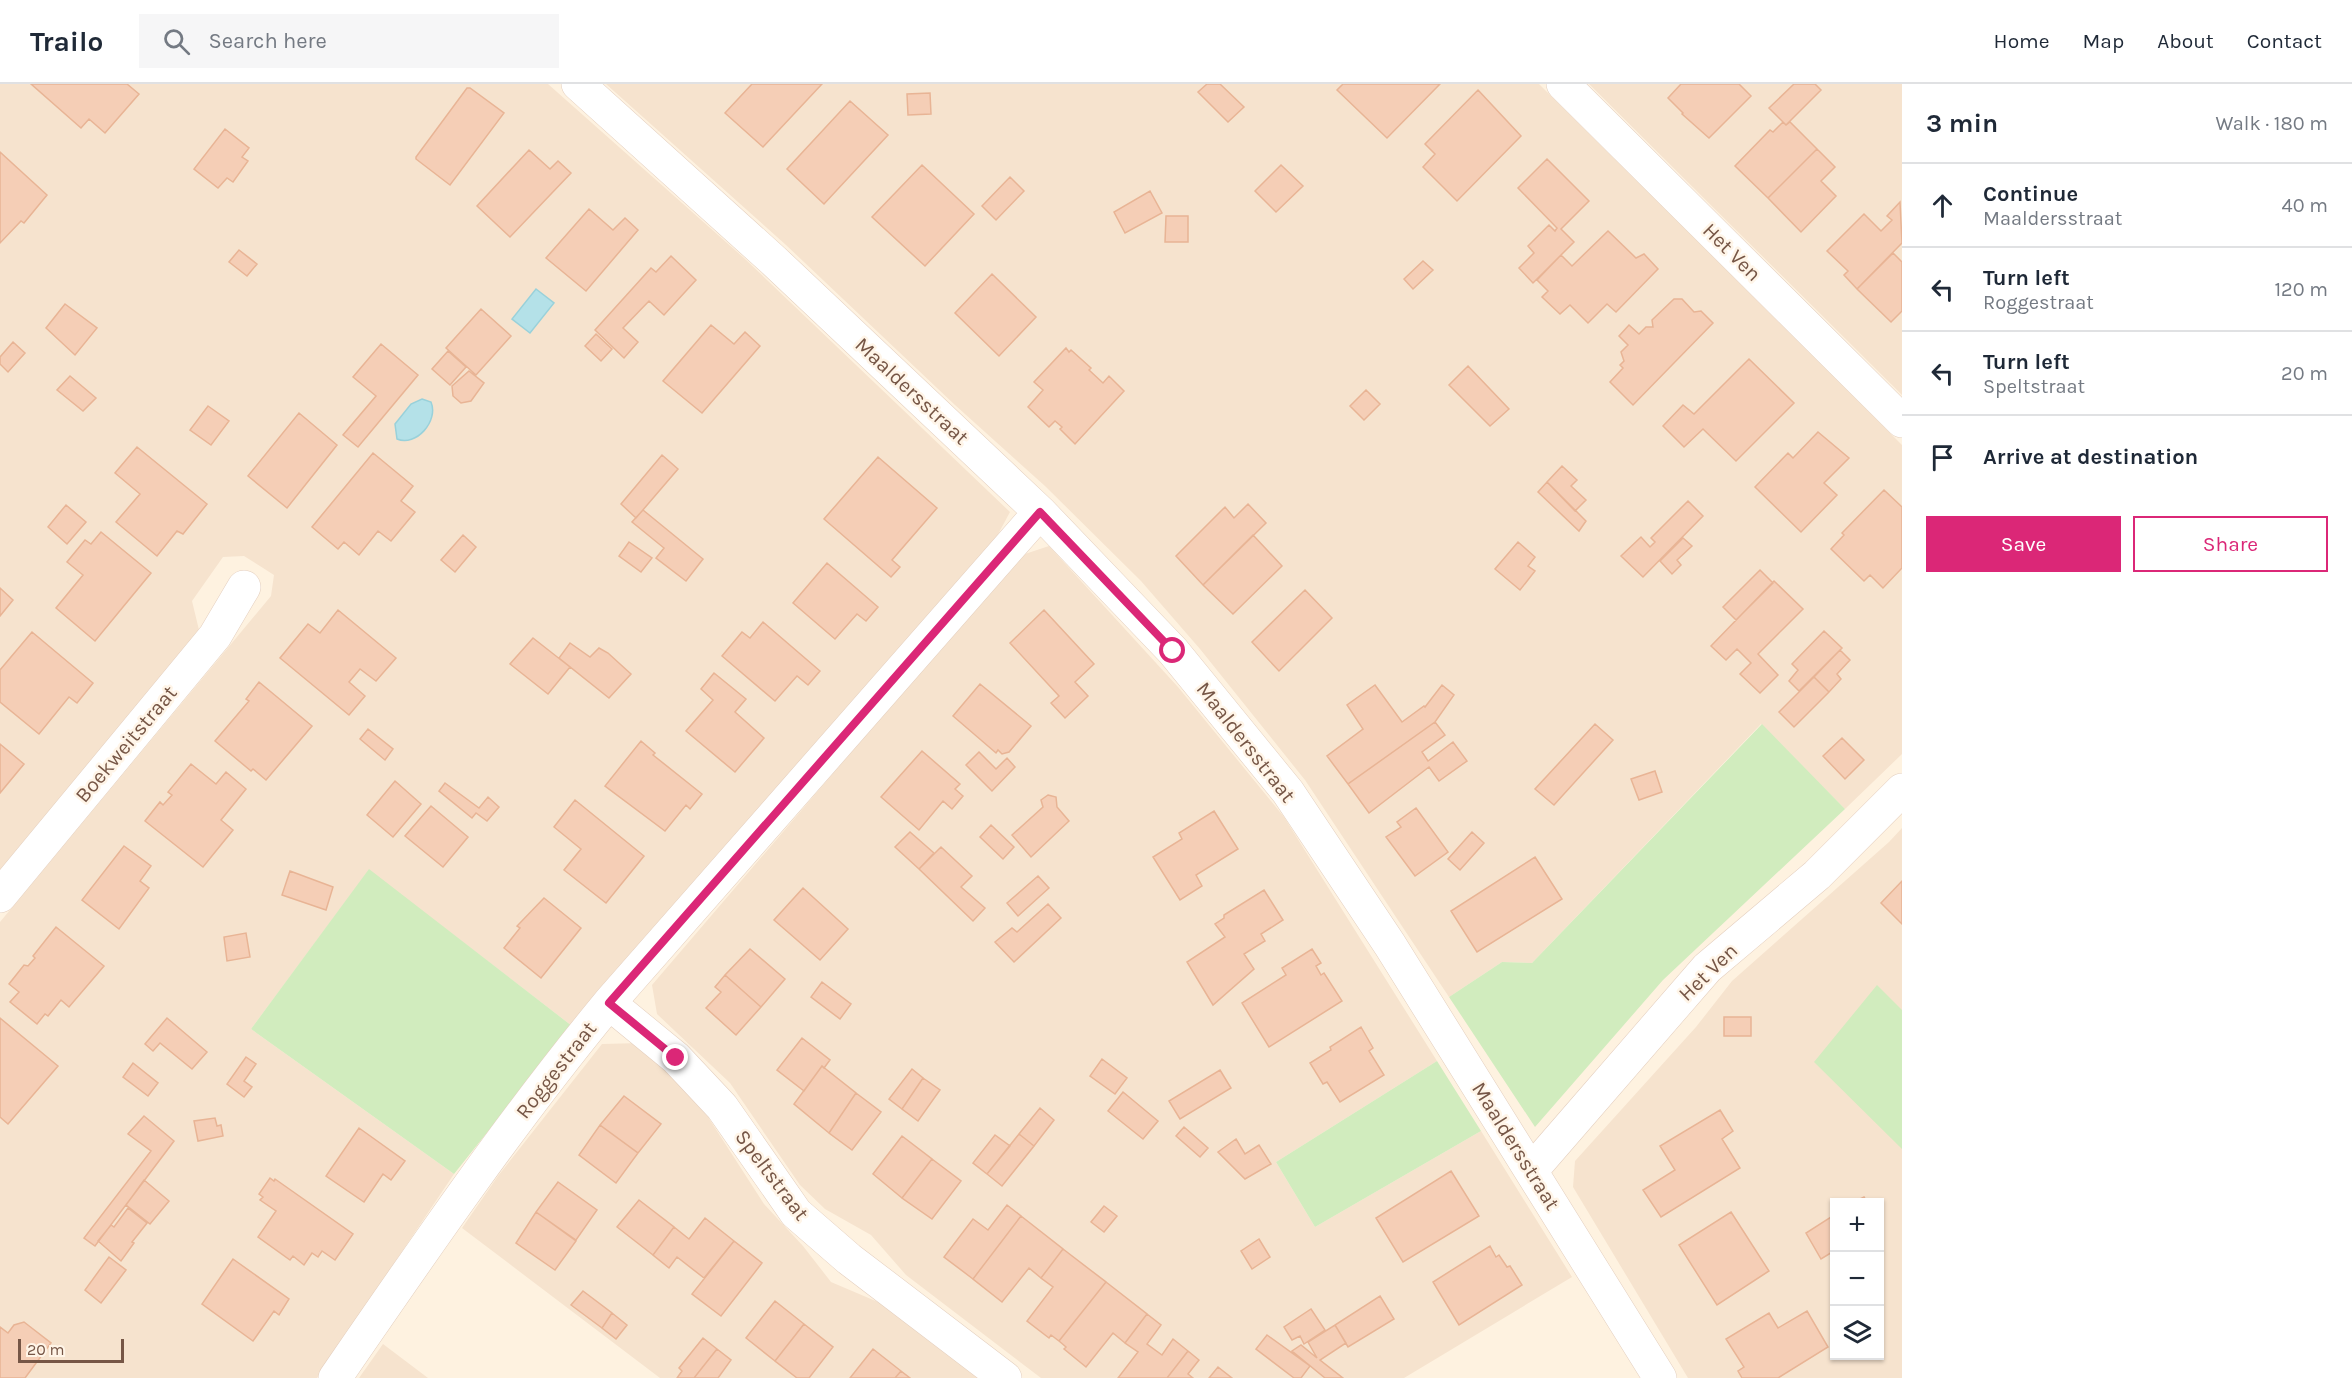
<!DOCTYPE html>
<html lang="en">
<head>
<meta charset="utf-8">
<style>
  :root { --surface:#fff; --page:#f6f6f7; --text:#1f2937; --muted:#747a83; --line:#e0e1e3; --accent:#db2777 }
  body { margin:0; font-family:Karla,sans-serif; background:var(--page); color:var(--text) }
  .controls { position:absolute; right:18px; bottom:18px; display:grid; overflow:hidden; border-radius:0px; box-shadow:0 2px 4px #0004 }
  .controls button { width:54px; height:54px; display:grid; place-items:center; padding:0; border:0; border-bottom:2px solid var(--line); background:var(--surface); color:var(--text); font:30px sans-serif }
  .scale { position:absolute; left:18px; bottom:15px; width:106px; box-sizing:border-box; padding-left:6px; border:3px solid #765646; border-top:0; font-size:16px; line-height:21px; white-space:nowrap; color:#765646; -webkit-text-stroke:4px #fff5e8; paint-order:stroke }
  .stop { position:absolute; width:18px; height:18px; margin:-14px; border:4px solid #db2777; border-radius:50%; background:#fff }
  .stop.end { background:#db2777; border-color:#fff; box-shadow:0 2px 6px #0008 }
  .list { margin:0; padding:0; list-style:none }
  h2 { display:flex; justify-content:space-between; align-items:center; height:78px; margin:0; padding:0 24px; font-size:26px }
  h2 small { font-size:20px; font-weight:400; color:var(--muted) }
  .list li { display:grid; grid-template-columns:39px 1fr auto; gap:18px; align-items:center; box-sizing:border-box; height:84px; padding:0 24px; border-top:2px solid var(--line) }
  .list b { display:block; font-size:22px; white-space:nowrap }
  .list p { margin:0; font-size:20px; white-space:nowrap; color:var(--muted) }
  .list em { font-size:20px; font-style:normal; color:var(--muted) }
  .actions { display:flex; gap:12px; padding:18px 24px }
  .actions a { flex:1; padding:14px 0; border:2px solid var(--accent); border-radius:0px; text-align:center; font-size:21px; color:var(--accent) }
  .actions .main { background:var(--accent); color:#fff }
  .icon { flex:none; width:33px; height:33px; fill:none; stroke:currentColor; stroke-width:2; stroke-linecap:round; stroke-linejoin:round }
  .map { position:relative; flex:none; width:1902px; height:1294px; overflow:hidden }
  header { display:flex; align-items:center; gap:36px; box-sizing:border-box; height:84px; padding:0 30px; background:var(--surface); border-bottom:2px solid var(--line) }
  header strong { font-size:28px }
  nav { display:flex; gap:33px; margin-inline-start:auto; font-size:21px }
  .search { width:420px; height:54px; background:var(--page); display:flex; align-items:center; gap:15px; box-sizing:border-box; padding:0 21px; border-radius:0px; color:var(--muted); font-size:22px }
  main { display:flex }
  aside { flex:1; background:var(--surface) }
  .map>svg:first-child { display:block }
  .residential { fill:#f6e3ce; fill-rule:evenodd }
  .green { fill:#d1ecbe }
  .water { fill:#b4e1e8; stroke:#99d1da; stroke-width:1.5 }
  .building { fill:#f5ceb6; stroke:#e8b495; stroke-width:1.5 }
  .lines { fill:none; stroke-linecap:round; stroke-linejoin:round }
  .street-casing { stroke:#e4cfbf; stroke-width:34 }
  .street { stroke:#fff; stroke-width:33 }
  .route { stroke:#db2777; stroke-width:8 }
  .labels { text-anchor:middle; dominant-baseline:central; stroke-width:5; stroke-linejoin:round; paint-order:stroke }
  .street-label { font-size:21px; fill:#765646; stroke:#fff5e8 }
</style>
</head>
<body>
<header>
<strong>Trailo</strong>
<div class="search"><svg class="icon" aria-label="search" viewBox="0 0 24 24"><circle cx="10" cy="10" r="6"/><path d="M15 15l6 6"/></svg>Search here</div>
<nav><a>Home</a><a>Map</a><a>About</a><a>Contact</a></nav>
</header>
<main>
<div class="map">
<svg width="1902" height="1294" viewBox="0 0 1902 1294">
  <rect width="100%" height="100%" fill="#fef2e0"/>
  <path class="residential" d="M0,0H548L744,174L1010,428L996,454L572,942L369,786L251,945L454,1090L317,1294H0V838L271,512L274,491L244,472L223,473L192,517L199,546L0,786Z
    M606,0H1539L1902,361V670L1845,725L1761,640L1532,879L1502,878L1449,913L1305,696L1200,565L1141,497L1045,402L955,321L786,161Z
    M1589,0H1902V311Z
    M1049,462L1178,603L1284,733L1437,977L1276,1078L1315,1143L1481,1047L1572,1193L1404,1294H1041L906,1191L871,1151L825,1125L800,1101L730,999L657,930L652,901L1019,472Z
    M1902,744V1294H1688L1573,1103L1575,1077L1696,943L1732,897L1889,758ZM1834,1118H1880V1272H1834Z
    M641,959L708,1033L764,1120L803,1162L831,1198L885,1221L981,1294H660L462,1144L498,1092L602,960Z
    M383,1260L428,1294H359Z"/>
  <path class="green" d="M1762,640L1845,725L1663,896L1535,1043L1449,913L1502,878L1532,879Z
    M369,785L572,942L454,1090L251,945Z
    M1877,901L1902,926V1065L1814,978Z
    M1437,977L1481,1047L1315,1143L1276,1078Z"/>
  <path class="water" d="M536,205L554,219L530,249L512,235Z
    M422,315L431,318C439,337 416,363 397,355L395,340L411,320Z"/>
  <path class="building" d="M31,0H127L139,10L105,49L89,35L81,44Z
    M752,0H822L763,63L725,29Z
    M1207,0H1220L1244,23L1228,38L1198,8Z
    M1343,0H1440L1387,54L1337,6Z
    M1681,0H1739L1751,12L1709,54L1682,30L1683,29L1668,14Z
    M1794,0H1815L1821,6L1786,41L1769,24Z
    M467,4H470L504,29L450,101L416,75V73Z
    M1478,6L1521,52L1457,117L1423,83L1435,70L1425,60Z
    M930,9L931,30L908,31L907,10Z
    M850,17L888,51L824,120L787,85Z
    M1783,38L1786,41L1790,38L1817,65L1768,114L1735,82L1770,46L1773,48Z
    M225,45L249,64L242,73L248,77L233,98L227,94L218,104L194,85Z
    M1817,65L1835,83L1821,97L1836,112L1801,148L1768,114Z
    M529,66L550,85L558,77L571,89L510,153L477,122Z
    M0,68L47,111L24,139L21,137L0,159Z
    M1547,75L1589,117L1561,145L1574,158L1533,199L1519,184L1534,169L1528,162L1549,141L1555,147L1557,144L1518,104Z
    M922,81L974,130L925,182L872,133Z
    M1281,81L1303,102L1276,128L1255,107Z
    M1010,93L1024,107L996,136L982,122Z
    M1150,107L1162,129L1125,149L1114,128Z
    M1900,118L1902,159L1857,205L1844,191L1848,187L1827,167L1864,130L1881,147L1892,136L1887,132Z
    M589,125L613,146L625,134L638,146L586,207L546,174Z
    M1166,132H1188V158H1165Z
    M1608,147L1636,174L1644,170L1658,185L1616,228L1607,220L1588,239L1570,221L1560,230L1542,213L1548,207L1537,196L1561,171L1572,182Z
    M239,166L257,180L247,192L229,178Z
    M1893,169L1902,178V227L1891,238L1857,205Z
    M671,172L696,196L664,231L649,217L623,244L638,258L624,274L595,246L651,184L656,188Z
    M1423,177L1433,186L1413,205L1404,195Z
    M992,190L1036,233L999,272L955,229Z
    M1674,215H1682L1694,228L1701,227L1713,239L1633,321L1610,298L1623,284L1620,281L1624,277L1621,268L1628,261L1619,252L1629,241L1639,250L1646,243H1653L1652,236Z
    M65,220L97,244L75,271L46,244Z
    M481,225L511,252L476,291L446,264Z
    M711,241L734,260L745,248L760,262L702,329L663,297Z
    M596,250L612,265L601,277L585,262Z
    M13,258L25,269L8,288L0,280V273Z
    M381,260L418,291L358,363L343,351L376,312L353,293Z
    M1066,264L1069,268L1071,266L1091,284L1089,286L1103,299L1109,292L1124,307L1075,360L1060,345L1062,343L1055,337L1049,343L1028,323L1043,306L1034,298Z
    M448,267L466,283L450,301L432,285Z
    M1749,275L1794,319L1736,377L1703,345L1684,363L1663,342L1683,321L1694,330Z
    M1468,282L1509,325L1490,342L1449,301Z
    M469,287L484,299L471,317L461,319L453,312L452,302Z
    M70,292L96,314L83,327L57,306Z
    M1366,306L1380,320L1364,336L1350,322Z
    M208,322L229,337L211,361L190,346Z
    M299,329L337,361L287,424L248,392Z
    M1818,348L1849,374L1824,399L1837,411L1801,448L1755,403L1788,369L1793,374Z
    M137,363L207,420L183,450L177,447L157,472L116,438L140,410L115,389Z
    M373,369L413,402L401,417L415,428L391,457L378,447L359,471L344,458L338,465L312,443Z
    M662,371L678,385L636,434L621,420Z
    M878,373L937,424L892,476L900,483L891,493L824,435Z
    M1562,382L1577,396L1571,402L1586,416L1575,427L1547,398Z
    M1547,398L1586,437L1579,447L1538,408Z
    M1884,406L1902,423V484L1883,504L1870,491L1864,497L1831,465L1844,451L1842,449Z
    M1688,417L1703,432L1643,493L1621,472L1641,453L1650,463L1655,458L1651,454Z
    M1248,420L1266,439L1203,501L1176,472L1225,423L1234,434Z
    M66,421L86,438L67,460L48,443Z
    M643,426L703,475L686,497L656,474L664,464L632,438Z
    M101,448L151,489L95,557L56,524L83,491L67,478L85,456L91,460Z
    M463,451L476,463L455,488L441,476Z
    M1253,451L1282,482L1233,530L1203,501Z
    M1683,454L1692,462L1677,476L1681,481L1672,490L1660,477Z
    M629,458L652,474L641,488L619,472Z
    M1518,458L1535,473L1528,482L1535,487L1520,506L1495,485Z
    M827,479L878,523L866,537L857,530L835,555L793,519Z
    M1760,486L1773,499L1736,536L1723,523Z
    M1774,497L1803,525L1758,570L1778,591L1760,609L1740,590L1751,579L1737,565L1726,576L1711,562Z
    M0,504L13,516L0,532Z
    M1305,506L1332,534L1279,587L1252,558Z
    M338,526L396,574L376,597L360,585L349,598L365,612L349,631L280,574L308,540L320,549Z
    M1044,526L1094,580L1075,598L1088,612L1065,634L1051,619L1059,612L1010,559Z
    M763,538L820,587L808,601L797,592L775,617L722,572L742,548L750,554Z
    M1824,547L1842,564L1799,607L1789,597L1798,586L1792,580Z
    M32,548L93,599L77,619L69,613L39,650L0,618V586Z
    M533,554L570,583L548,610L510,580Z
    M570,559L590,573L599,564L608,569L631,590L609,614L559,574Z
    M1840,566L1850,576L1837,590L1841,595L1829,608L1814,593Z
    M714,589L746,615L735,628L764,654L735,688L686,647L713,616L701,605Z
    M1814,593L1829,608L1794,643L1779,628Z
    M259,598L312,642L266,696L253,685L251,687L215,657L249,617L246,615Z
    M980,600L1031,642L1009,668L1002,670L998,666L996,669L953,632Z
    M1375,601L1402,638L1424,622L1425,623L1442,601L1454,611L1435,638L1348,700L1327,672L1363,645L1347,621Z
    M1435,638L1445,651L1422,668L1428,677L1453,658L1467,677L1439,697L1429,683L1369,729L1348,700Z
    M1595,640L1613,656L1554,721L1535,705Z
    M368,645L393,665L385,676L360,655Z
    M1842,654L1864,676L1845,695L1823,672Z
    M641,657L655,669L653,671L702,710L690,725L686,721L665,747L605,702Z
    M0,660L24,680L0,709Z
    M922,667L960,700L955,705L963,712L952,725L943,717L919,746L881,713Z
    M979,668L996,685L1007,674L1015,683L992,707L966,681Z
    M191,680L216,700L226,688L246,705L221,736L233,746L203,783L145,737L160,718L163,721L172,711L168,708Z
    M1655,687L1662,708L1639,716L1631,695Z
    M395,697L421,720L393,753L367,731Z
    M445,699L479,724L488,713L499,723L487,737L476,729L472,734L439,707Z
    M1048,711L1056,713L1057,723L1069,737L1031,773L1012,751L1043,723L1041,716Z
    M575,716L644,772L606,819L564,786L581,765L554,743Z
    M431,722L468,753L443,783L405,752Z
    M1416,724L1448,768L1415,792L1386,753L1401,743L1397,738Z
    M1214,727L1238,765L1196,791L1202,802L1180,816L1153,773L1182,755L1179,749Z
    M991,741L1014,763L1003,775L980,753Z
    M910,748L934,769L919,785L895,763Z
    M1472,748L1484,759L1460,786L1448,775Z
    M124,762L151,782L140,797L149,804L119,845L82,816Z
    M941,763L972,792L961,803L985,824L973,837L919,785Z
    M1535,773L1562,815L1477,868L1451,827Z
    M290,787L333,803L326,826L282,811Z
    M1038,792L1049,804L1018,832L1007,819Z
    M1902,797V840L1881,819Z
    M803,804L848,845L820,876L774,836Z
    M1264,806L1283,836L1261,850L1265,857L1244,870L1254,885L1213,921L1187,878L1225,853L1215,840L1224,834V831Z
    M544,814L581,844L541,894L504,864L520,844L517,842Z
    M1048,820L1061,834L1014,878L995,858L1012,844L1017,848Z
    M56,843L104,882L69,923L61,916L48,932L45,930L37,940L10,918L19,908L9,900L24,881L28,882L35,874L33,872Z
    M246,849L250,873L227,877L224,853Z
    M750,865L785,895L761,923L725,891Z
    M1312,865L1321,879L1316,882L1321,891L1324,889L1342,917L1269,963L1242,919L1286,891L1282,884Z
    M725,891L761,923L736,951L706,924L721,908L715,903Z
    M822,898L851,920L840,935L811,913Z
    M1724,933H1751V952H1724Z
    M0,934L58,982L8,1040L0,1033Z
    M167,934L207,968L192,985L160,959L153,967L145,960Z
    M1361,943L1373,964L1369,967L1384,991L1340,1018L1327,998L1323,1000L1310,979L1331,966L1330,963Z
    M802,954L830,976L824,984L822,982L804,1007L777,986Z
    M246,973L256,980L244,997L252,1003L244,1013L227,1000Z
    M1102,975L1127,994L1115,1010L1090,992Z
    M133,979L158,999L148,1012L123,993Z
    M822,982L856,1009L829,1049L794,1020Z
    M912,985L923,994L902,1025L889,1015Z
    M1220,986L1231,1004L1180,1035L1169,1017Z
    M923,994L940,1006L918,1037L902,1025Z
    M1123,1008L1158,1037L1143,1055L1108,1027Z
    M856,1009L881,1028L852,1066L829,1049Z
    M624,1012L661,1040L638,1069L600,1041Z
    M1040,1024L1054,1036L1034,1062L1019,1050Z
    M1720,1026L1733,1047L1722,1055L1740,1084L1661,1133L1643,1106L1675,1086L1660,1062Z
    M144,1032L174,1057L95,1162L84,1154L151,1067L128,1050Z
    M215,1034L217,1042L221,1041L223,1052L198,1057L194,1037Z
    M600,1041L638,1069L616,1099L579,1071Z
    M1184,1043L1208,1064L1200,1073L1176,1052Z
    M359,1044L405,1077L391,1096L383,1090L364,1118L326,1092Z
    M1019,1050L1034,1062L1002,1102L987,1090Z
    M995,1051L1010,1062L987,1090L973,1079Z
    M902,1052L932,1075L902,1114L873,1090Z
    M1236,1055L1245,1070L1259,1061L1271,1080L1245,1095L1218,1068Z
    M932,1075L961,1097L932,1135L902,1114Z
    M1451,1087L1479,1132L1403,1178L1376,1134Z
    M270,1094L274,1097L275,1095L353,1150L335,1176L322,1167L318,1173L312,1169L304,1181L293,1172L290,1176L258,1153L276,1127L260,1116L263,1113L259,1110Z
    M144,1096L169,1117L150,1140L126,1121Z
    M558,1098L597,1126L576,1156L536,1128Z
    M1864,1113L1867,1118H1854Z
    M639,1116L674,1143L653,1171L617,1143Z
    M1007,1121L1021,1132L973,1195L944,1173L973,1135L988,1146Z
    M1104,1122L1117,1132L1104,1148L1091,1138Z
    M128,1124L147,1139L132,1158L134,1159L121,1177L98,1157L111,1141L114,1143Z
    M536,1128L576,1157L555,1186L516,1159Z
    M1731,1128L1769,1187L1717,1221L1679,1161Z
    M1834,1131V1167L1821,1175L1806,1149Z
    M1021,1132L1063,1165L1041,1194L1029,1184L1002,1218L973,1195Z
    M705,1134L734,1157L704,1194L677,1173L669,1184L653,1171L674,1143L689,1155Z
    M1259,1155L1270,1173L1252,1185L1241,1167Z
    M734,1157L762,1179L721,1232L692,1210Z
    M1490,1162L1496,1173L1499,1171L1507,1183L1510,1182L1522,1201L1459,1241L1433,1198Z
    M1063,1165L1106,1198L1059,1257L1051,1251L1049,1254L1027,1237L1053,1203L1041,1194Z
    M109,1173L126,1186L101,1219L85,1206Z
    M233,1175L289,1215L279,1231L274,1227L253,1257L202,1220Z
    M1106,1198L1147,1230L1125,1259L1113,1249L1086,1283L1064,1265L1066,1263L1059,1257Z
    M583,1207L612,1229L602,1244L571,1221Z
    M1380,1212L1394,1235L1348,1263L1335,1241Z
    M775,1217L804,1240L775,1277L746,1254Z
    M1311,1225L1325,1246L1304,1260L1300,1252L1292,1256L1284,1243Z
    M1807,1227L1828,1263L1778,1294H1742L1738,1287L1744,1283L1726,1255L1769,1229L1778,1244Z
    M612,1229L627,1241L616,1255L602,1244Z
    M1147,1230L1161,1241L1147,1260L1162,1271L1173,1255L1188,1267L1167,1294H1118L1138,1268L1125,1259Z
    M24,1238L51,1259L25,1294H0V1243L8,1249L14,1241Z
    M804,1240L833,1263L809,1294H797L775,1277Z
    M1335,1241L1346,1259L1320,1276L1343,1294H1325L1292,1267L1301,1261L1317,1274L1308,1258Z
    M1267,1251L1310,1282L1301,1294H1294L1256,1265Z
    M703,1254L717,1265L694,1294H677L682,1287L679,1284Z
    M717,1265L731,1276L718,1294H694Z
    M873,1265L901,1287L895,1294H850Z
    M1188,1267L1199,1276L1188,1290L1193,1294H1167Z
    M1218,1283L1232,1294H1209Z
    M901,1287L910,1294H895Z"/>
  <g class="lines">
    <g class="street-casing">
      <path id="street" d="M578,0L773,176L1040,428L1173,567L1288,708L1390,861L1660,1294
        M1563,0L1902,337
        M0,812L215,552L244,503
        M609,919L676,974L722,1023L796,1129L849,1175L1005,1294
        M1531,1087L1707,884L1817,791L1902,706
        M335,1294C423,1166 510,1039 609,919L1040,428"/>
    </g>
    <use href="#street" class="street"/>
  </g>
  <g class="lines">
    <path class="route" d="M676,974L609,919L1040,428L1173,567"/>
  </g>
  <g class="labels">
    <g class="street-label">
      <text transform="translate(1732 168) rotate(45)">Het Ven</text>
      <text transform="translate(912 307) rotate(43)">Maaldersstraat</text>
      <text transform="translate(1246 658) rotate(52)">Maaldersstraat</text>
      <text transform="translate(126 660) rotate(-50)">Boekweitstraat</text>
      <text transform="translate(1708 888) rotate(-44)">Het Ven</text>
      <text transform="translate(556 986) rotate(-52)">Roggestraat</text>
      <text transform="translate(1516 1062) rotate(58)">Maaldersstraat</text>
      <text transform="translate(772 1091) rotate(53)">Speltstraat</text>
    </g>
  </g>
</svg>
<div class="controls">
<button>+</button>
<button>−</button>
<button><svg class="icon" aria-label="layers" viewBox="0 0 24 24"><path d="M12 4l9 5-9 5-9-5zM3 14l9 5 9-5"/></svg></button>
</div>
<div class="scale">20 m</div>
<div class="stop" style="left:1173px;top:567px"></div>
<div class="stop end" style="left:676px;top:974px"></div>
</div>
<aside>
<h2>3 min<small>Walk · 180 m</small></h2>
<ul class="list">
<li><svg class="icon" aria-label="ahead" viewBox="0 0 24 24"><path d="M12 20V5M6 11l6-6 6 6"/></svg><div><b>Continue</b><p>Maaldersstraat</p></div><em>40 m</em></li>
<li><svg class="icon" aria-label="left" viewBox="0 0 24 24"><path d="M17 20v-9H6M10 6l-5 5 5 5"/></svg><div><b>Turn left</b><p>Roggestraat</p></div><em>120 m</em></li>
<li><svg class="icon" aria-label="left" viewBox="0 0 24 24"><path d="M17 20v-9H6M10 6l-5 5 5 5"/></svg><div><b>Turn left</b><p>Speltstraat</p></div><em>20 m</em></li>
<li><svg class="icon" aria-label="arrive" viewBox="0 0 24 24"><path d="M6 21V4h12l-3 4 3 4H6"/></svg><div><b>Arrive at destination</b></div></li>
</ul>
<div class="actions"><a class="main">Save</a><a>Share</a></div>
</aside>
</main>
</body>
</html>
